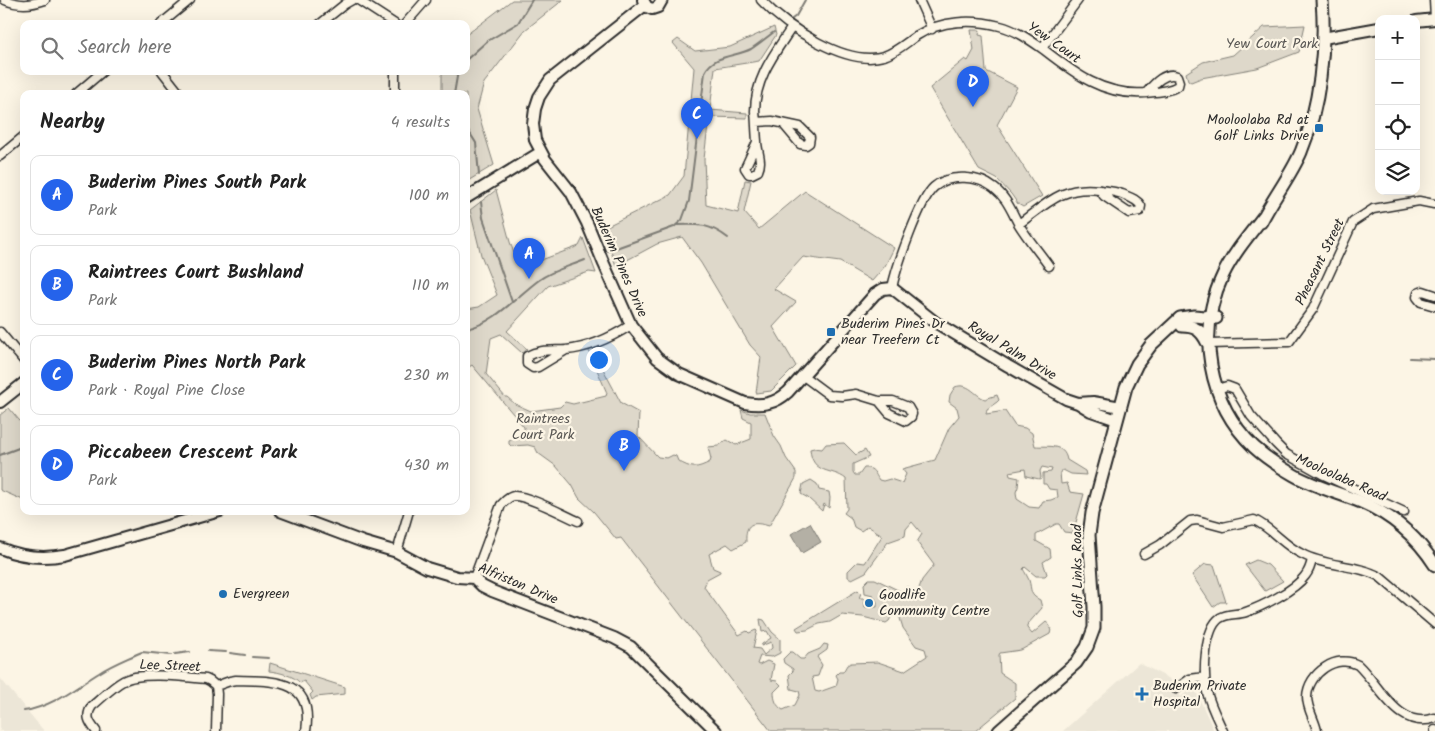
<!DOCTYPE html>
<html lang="en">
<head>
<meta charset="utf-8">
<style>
  :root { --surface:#fff; --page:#f6f6f6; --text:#222; --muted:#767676; --line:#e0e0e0; --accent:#2563eb }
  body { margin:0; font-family:Kalam,sans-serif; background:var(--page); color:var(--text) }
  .controls { position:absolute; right:15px; top:15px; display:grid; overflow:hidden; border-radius:10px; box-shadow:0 5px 20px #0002 }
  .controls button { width:45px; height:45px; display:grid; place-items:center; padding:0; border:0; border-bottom:1px solid var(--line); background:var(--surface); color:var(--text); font:25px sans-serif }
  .you { position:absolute; left:598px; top:359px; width:18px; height:18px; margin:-12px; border:4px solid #fff; border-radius:50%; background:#1a73e8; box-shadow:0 0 0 8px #1a73e833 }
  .badge { display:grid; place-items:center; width:32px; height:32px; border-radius:50%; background:var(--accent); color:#fff; font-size:16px; font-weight:700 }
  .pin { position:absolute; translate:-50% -41px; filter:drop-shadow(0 1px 2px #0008) }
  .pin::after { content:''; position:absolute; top:26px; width:18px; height:15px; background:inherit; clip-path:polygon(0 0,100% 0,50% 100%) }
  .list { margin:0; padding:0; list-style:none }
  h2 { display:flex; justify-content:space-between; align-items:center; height:65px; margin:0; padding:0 20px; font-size:21px }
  h2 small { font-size:16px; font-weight:400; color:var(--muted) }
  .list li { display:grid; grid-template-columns:32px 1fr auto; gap:15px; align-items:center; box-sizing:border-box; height:80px; margin:0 10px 10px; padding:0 10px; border:1px solid var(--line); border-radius:10px }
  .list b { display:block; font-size:19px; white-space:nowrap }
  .list p { margin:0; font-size:16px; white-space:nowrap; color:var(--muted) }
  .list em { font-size:16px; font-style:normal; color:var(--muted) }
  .icon { flex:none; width:28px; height:28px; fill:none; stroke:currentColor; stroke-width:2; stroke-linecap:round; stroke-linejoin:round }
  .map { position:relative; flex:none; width:1435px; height:731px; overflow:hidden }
  .search { position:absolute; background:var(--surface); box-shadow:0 5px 20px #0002; left:20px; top:20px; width:450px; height:55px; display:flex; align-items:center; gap:12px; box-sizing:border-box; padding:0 18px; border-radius:10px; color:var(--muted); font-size:19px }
  .panel { position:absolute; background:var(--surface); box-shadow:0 5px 20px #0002; left:20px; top:90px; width:450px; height:425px; border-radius:10px }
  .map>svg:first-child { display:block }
  .built { fill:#ece6d7 }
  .green { fill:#ded8ca; stroke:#84827a; fill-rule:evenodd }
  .water { fill:#b4b0a5; stroke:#7d7b74 }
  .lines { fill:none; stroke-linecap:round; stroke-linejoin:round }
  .stream { stroke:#7d7b74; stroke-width:2 }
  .minor-casing { stroke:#2b2b2b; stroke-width:11 }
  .tertiary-casing { stroke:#2b2b2b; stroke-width:14 }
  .secondary-casing { stroke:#2b2b2b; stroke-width:15 }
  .minor { stroke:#fcf5e5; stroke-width:8 }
  .tertiary { stroke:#fcf5e5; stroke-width:10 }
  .secondary { stroke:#fcf5e5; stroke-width:11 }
  .poi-dot { fill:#1f6fb2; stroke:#fcf5e5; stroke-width:2 }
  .labels { text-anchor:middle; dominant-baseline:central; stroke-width:4.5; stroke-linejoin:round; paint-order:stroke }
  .street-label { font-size:14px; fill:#2b2b2b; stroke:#fcf5e5 }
  .park-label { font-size:14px; fill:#585653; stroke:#fcf5e5 }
  .poi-label { font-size:14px; fill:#2b2b2b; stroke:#fcf5e5; text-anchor:start }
</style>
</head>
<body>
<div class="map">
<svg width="1435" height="731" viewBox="0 0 1435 731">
  <rect width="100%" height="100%" fill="#fcf5e5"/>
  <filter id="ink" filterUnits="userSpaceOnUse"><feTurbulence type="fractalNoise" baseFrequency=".02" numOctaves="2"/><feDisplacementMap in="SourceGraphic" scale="10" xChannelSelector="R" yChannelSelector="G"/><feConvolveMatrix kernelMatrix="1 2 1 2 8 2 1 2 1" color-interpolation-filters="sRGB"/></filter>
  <g filter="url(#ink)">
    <path class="built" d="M1139,663L1170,679L1181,697L1190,689H1195L1214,731H1063Z
      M0,678L44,731H0Z"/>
    <path class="green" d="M512,0H563L525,30L484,83L477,109L494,165L466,182V94H442V71H466V35Z
      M1305,25L1299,52L1257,68L1201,78L1191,82L1188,80L1186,73L1203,62L1233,55L1264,27Z
      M774,27L776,35L759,61L715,68L710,110L747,113V118L709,117L704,159L706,205L738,213L745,180L751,181L744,212L759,229L805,191L894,248L885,266L872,281L840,262L803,257L774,289L796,302L773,327L796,366L771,391L756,393L761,357L750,345L701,263L682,237L657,244L616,266L603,228L670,195L684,176L694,68L673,43L678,39L695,51L730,47Z
      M971,30H980L979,35L983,36L986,71L1017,87L997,125L1042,196L1023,207L1018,204L1011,194L997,179L979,170L930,88L965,59L968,61L974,50Z
      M496,190L510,242L518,264L525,266L579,246L583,238L596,273L589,272L548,286L507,331L527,349L522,353L501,334L491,338L486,374L505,397H507L515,404L531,411L560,407L565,402L573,404L606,396L607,393L588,349L592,348L621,403L639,413L638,436L658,457L667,458L673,455L676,456L678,461C692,469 696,469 710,462L711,459L708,447L718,446L727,440L736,445L751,439V422L743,418L741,410L750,413H765L774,436L781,446L786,458L796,472V478L769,526C752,521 745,523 746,542L733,549L727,544L709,554L713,568L720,571V572L707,579L704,587L739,635L747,631L749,633L756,630L757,631L753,648L760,649L764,655L772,648L771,642L761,646L762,644L771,638L767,631L762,632L760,619L764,620L772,632L780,639V653L772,657L760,656L757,664L759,665L767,661L774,664L771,680L777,681L781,685L774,692C774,699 776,706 783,710L795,705L800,695L799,691L791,689L789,675L793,671V669L784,663L783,659L790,652H792L800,659H804L808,654L820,649L824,644L828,645L827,650L817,657L822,665L818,676L812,677L815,691L819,692L836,686L838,679L836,675L839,672H843L847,665L851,663L878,662L904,671L927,656L925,649L916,646L903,628L899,615L894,611L889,621L886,623L863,617L842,615L830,622L819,624L807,630L798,631L796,628L858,590L861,593L859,598H864L865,607H877V602L873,595L865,593L864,584L869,579H875L902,592L906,587H909L910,595L913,597L917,594L922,580L934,565L917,542L922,534L912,522L906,529L905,536L888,542L866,572L852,579L848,577V571L857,562L865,563L882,536L868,526L861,531L854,527L851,518L844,513L847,509L846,479C832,468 812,475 810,449L814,448L822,449L826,444L844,443L856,455L865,450L869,457L853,464V472L855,475H859L864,468C874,467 875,474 879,480L883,481L890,479L902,483L906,474L902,469L935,460L949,428L959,416L957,408L949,402L950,395L955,387C969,382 974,395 985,399L997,395L999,400L997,402L987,409L986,414L1005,411L1015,426L1025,428L1032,433L1035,446C1048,447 1064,443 1067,460L1085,471L1086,475L1071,474L1063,470L1060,472L1061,484L1067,483L1070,492L1084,494L1073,533L1064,532L1059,524H1056L1036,535V541L1050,549L1051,557L1043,562L1047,574L1045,576H1036L1025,567L1023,569C1025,572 1027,576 1029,580C1032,590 1029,595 1040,600L1042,608L1027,625V628L1032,634L1046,622C1050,625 1052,628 1050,634L1021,650L1000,653L999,655L1000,673L1015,683V698L975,731H771L621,538L616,539L594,512L579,498L572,485L556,466L538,453L535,447L528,445L511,446L509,444V441L518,437L524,431V427L472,365L466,369V309L479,307L497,295L481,255L470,210ZM1042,467L1052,469L1051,472L1043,473V484H1046L1049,489L1057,490L1058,497L1051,500L1043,501L1039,508L1029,507L1017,499L1016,492L1018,487L1019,478L1010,476L1009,472L1025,469L1026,476L1039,479L1041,478L1040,471Z
      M9,408L24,426L23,500L0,490V415Z
      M811,480L817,484L819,490L829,492L830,498L829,508L824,504L822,511L808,498L801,494L803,484Z
      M1256,560L1268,565L1283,581L1265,591L1245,565Z
      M1205,564L1214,565L1226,602H1220L1213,607L1192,575Z
      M270,663L345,687V694L316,697L312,700L310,695L313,692L304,681L300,683C295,676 279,672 269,671Z"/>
    <path class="water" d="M810,523L821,542L802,553L791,534Z"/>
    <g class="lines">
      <path class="stream" d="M792,19L796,16L805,0
        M466,60L486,42L518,23L532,0
        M454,94L458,71
        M466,127L476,143L479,175
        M481,202L483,218L512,302
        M677,225C699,224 710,224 728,238
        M608,251L674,227L682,220L689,201L705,72C714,54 736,57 751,49C759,44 767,37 774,32
        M466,329C495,323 516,297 539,280C552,270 571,266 585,260
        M1410,358L1435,359
        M0,455L24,446
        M208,651L226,652
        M230,653L245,655
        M175,654L190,652
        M252,657L269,658
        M24,711C52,707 76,687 99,673C111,665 124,660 137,654L142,652L171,655"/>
      <g class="minor-casing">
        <path id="minor" d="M5,0C19,6 31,5 45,0
          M358,0L395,24
          M761,0C786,27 846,67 884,56C896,52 906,43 916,36C941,20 972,19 1000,26C1016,30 1030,40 1043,49C1074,73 1103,96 1145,93C1156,92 1168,92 1178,86L1179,82L1177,76C1165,71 1154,84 1146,93
          M919,0L932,29
          M1434,0L1435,19
          M161,24L190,0
          M320,24L345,4L352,0
          M405,24L426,0
          M1042,48L1078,0
          M162,71L180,94
          M395,71V94
          M76,94L103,71
          M756,122L772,121L800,127L810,137L809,143L806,145L800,144L784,125
          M757,142L745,168L749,174H752L758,171C763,160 757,152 757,141C756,131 756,121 755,111C755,78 775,53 792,27
          M0,156L24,136
          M1019,224C1046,204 1063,185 1099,190C1107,191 1113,191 1122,194C1129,197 1137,199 1141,206L1140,211L1129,213L1104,196L1100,190
          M892,288C896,268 920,199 934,187C950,173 979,176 994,188C1006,197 1011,210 1018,223C1027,238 1039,252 1049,266
          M1435,295L1423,291L1418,293L1417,297L1421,302L1435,306
          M0,332L24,361
          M1208,344L1289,342L1313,309L1353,222L1373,209L1419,201L1434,204
          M566,350L538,367L533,368L527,364V356C540,349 552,351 566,350C589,348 612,337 631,325
          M802,375L829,395L842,396L856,394L879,401H893L908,407L912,414L911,417L906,421L889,413L879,401
          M1217,389L1227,386L1235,389L1251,416L1276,444L1286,454L1322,474L1404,512
          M397,552L409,511
          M1144,554L1160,545L1190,521L1197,520L1223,527L1254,520C1272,528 1284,546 1302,554C1326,567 1357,564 1380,577L1435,624
          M474,578L501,505C505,501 508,497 514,496C527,495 564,515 578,521
          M216,686L230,681L236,680C274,681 314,678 306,731
          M216,686L217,694L216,731
          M1176,689L1190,679L1205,677
          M96,731C89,722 85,716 92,706C102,698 112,687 123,681C139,671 186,677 206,679L210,681L216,686
          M1223,731C1217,718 1210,705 1207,692C1203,674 1204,629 1220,618C1228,613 1238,615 1246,612C1263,606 1295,590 1305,576C1309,571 1311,565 1312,559
          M1317,731C1315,720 1307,709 1307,697C1308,673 1337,653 1358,665C1381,687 1399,731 1435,718
          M1435,731V730"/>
      </g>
      <g class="tertiary-casing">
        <path id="tertiary" d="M643,0L647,7L652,9L658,7L662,0
          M645,5L550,80L539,97L535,109L533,124L535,140L545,159L571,192L587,223L604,264L631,325L657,358L679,374L745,403C762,406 775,404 788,392L875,294L883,289L892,288L935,322L1008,366L1066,399L1078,403L1091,411L1117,420
          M1416,21L1435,19
          M1323,38L1379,28
          M466,198L541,152
          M0,402L24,383
          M1078,403L1093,402L1121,407
          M280,511L363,542L397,552L427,568L457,577L474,578L482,586L492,591L614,638L631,647L716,731
          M0,548C21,557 42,559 65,555L220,511"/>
      </g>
      <g class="secondary-casing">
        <path id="secondary" d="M1264,216C1249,235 1233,254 1223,275C1196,332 1208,403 1254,447C1266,458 1280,467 1294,475C1315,487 1339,493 1361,502C1392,515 1417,537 1435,565
          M1261,222C1273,198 1290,177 1301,152C1320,106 1326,49 1322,0
          M1182,326C1195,326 1201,330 1207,342
          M999,731L1076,663L1087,647L1094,628V607L1089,535L1092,513L1126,387L1137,364L1151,345L1180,318L1194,316L1216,318"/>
      </g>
      <use href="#minor" class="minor"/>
      <use href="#tertiary" class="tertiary"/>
      <use href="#secondary" class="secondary"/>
    </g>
  </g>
  <g class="poi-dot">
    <rect x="1314" y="123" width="10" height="10" rx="2.5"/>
    <rect x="826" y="327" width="10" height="10" rx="2.5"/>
    <circle cx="223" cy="594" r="5"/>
    <circle cx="869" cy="603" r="5"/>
    <path d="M1139.5 686.5h5v5h5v5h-5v5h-5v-5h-5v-5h5z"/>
  </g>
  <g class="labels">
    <g class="street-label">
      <text transform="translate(1054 43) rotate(35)">Yew Court</text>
      <text transform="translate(619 262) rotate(66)">Buderim Pines Drive</text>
      <text transform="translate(1320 262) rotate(-64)">Pheasant Street</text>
      <text transform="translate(1012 351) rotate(31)">Royal Palm Drive</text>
      <text transform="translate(1341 478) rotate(24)">Mooloolaba Road</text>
      <text transform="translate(1078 571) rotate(-91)">Golf Links Road</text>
      <text transform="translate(518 584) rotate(23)">Alfriston Drive</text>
      <text transform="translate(170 666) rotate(2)">Lee Street</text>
    </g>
    <g class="park-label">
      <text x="1272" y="44">Yew Court Park</text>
      <text x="543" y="419">Raintrees<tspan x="543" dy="16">Court Park</tspan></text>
    </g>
    <g class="poi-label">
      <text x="1309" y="120" text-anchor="end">Mooloolaba Rd at<tspan x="1309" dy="16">Golf Links Drive</tspan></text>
      <text x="841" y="324">Buderim Pines Dr<tspan x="841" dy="16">near Treefern Ct</tspan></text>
      <text x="233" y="594">Evergreen</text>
      <text x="879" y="595">Goodlife<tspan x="879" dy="16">Community Centre</tspan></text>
      <text x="1153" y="686">Buderim Private<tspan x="1153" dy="16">Hospital</tspan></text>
    </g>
  </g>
</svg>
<div class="controls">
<button>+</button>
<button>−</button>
<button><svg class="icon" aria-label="locate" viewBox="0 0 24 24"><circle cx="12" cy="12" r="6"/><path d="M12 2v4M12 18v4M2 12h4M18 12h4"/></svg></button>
<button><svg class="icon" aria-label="layers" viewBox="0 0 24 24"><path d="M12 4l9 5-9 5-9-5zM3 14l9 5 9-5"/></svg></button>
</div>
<div class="you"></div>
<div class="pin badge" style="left:529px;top:279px">A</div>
<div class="pin badge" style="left:624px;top:471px">B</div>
<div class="pin badge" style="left:697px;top:139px">C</div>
<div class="pin badge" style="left:973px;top:107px">D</div>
<div class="search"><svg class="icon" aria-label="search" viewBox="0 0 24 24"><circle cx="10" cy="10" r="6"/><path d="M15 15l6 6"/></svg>Search here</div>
<section class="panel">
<h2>Nearby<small>4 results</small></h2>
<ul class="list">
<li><span class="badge">A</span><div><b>Buderim Pines South Park</b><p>Park</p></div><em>100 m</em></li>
<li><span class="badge">B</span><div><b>Raintrees Court Bushland</b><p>Park</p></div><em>110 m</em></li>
<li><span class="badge">C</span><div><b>Buderim Pines North Park</b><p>Park · Royal Pine Close</p></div><em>230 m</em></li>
<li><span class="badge">D</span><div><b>Piccabeen Crescent Park</b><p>Park</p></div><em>430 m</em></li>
</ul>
</section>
</div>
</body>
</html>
